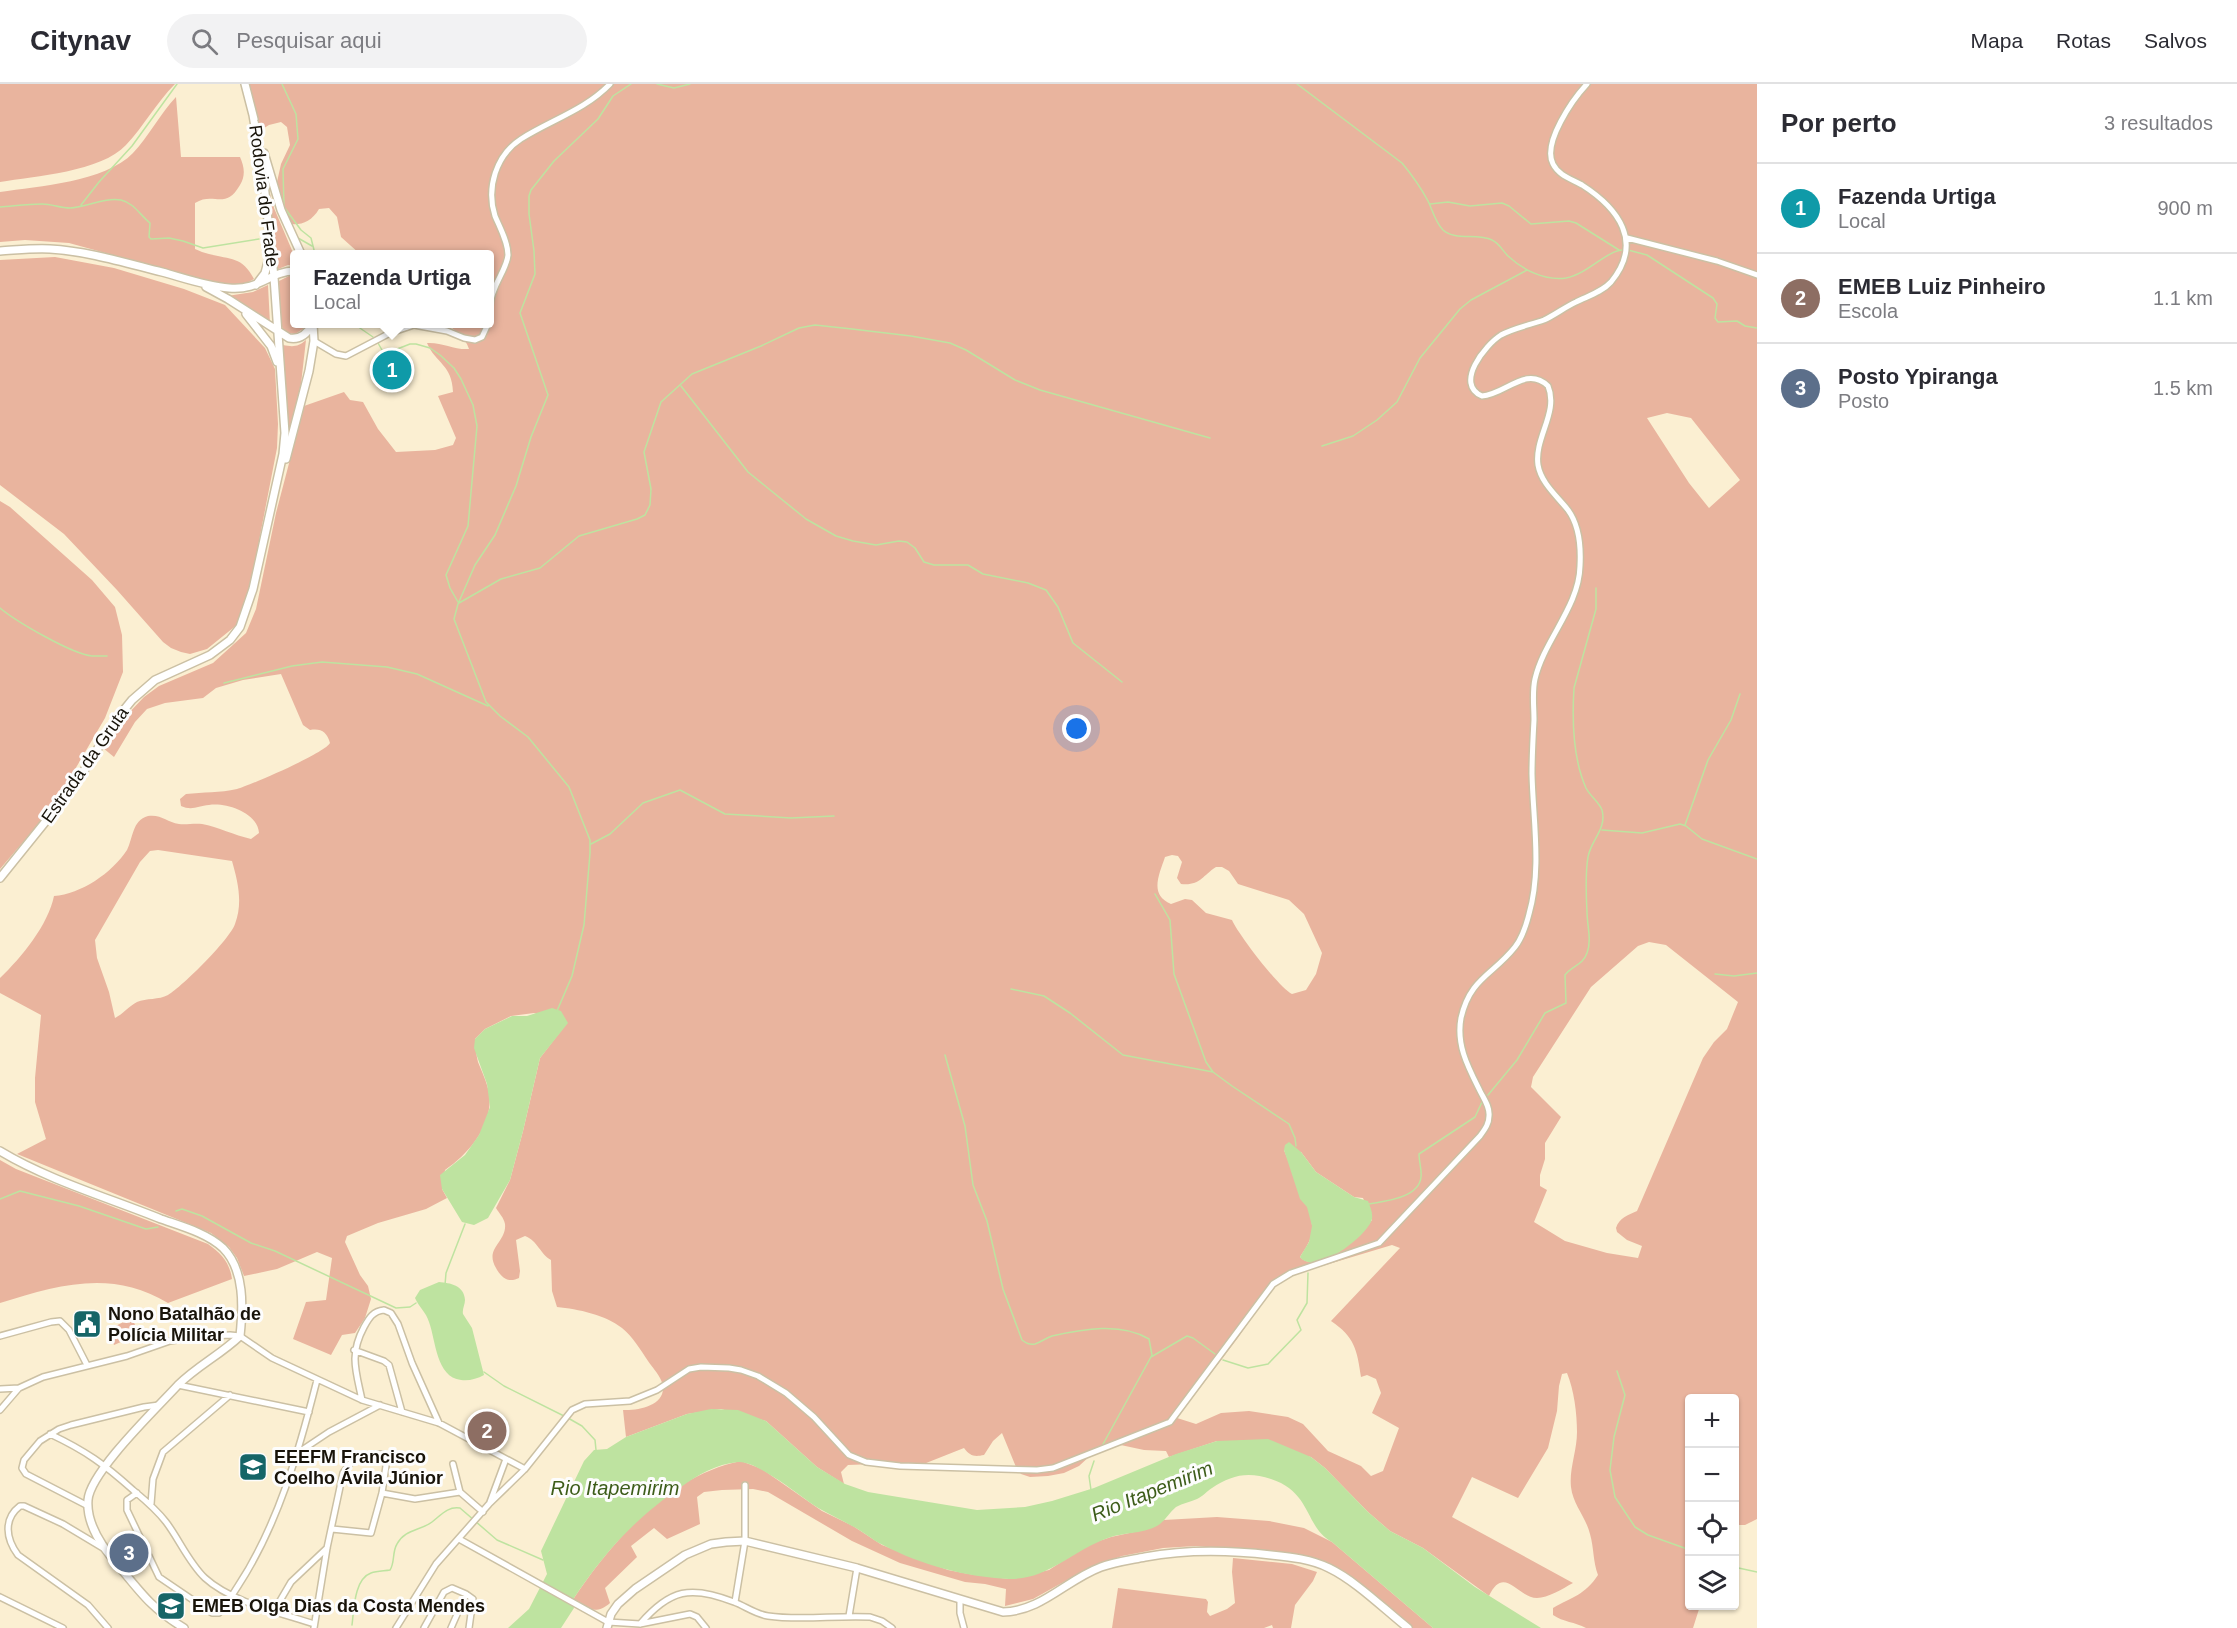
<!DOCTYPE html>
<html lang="pt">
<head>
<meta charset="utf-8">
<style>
  :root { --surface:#fff; --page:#f2f2f3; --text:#2b2b33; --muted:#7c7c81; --line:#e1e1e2; --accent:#b45309 }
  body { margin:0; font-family:Helvetica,sans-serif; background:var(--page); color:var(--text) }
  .controls { position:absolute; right:18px; bottom:18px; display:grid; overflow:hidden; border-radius:6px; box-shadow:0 2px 4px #0004 }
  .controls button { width:54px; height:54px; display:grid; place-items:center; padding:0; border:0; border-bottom:2px solid var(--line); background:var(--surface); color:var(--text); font:30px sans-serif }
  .you { position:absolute; left:1077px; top:645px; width:21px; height:21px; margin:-15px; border:4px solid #fff; border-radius:50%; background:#1a73e8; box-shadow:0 0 0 9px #1a73e833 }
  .badge { display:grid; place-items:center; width:39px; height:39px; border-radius:50%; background:var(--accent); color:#fff; font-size:20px; font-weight:700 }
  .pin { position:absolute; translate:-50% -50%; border:3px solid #fff; box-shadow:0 2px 6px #0006 }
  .popup { position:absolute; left:290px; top:166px; width:204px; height:78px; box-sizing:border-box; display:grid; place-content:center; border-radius:6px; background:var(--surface); filter:drop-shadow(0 2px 4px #0005); font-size:20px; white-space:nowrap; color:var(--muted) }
  .popup b { font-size:22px; color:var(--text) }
  .popup::after { content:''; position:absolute; left:50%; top:100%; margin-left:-12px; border:12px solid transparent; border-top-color:var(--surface) }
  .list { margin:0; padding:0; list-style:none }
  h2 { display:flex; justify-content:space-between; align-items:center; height:78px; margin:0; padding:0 24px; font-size:26px }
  h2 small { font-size:20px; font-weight:400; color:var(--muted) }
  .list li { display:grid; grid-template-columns:39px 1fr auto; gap:18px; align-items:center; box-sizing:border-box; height:90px; padding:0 24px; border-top:2px solid var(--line) }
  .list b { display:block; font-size:22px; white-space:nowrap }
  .list p { margin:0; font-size:20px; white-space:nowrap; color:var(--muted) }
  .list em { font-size:20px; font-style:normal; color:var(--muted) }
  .icon { flex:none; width:33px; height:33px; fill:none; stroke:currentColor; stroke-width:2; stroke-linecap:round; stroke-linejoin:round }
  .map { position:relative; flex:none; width:1757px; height:1544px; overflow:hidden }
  header { display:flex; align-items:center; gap:36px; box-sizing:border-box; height:84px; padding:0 30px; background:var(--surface); border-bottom:2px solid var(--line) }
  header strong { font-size:28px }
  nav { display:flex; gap:33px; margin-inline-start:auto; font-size:21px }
  .search { width:420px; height:54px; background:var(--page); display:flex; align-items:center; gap:15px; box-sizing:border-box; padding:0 21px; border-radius:33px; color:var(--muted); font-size:22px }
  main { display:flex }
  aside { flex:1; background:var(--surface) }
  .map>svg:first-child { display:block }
  .green { fill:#e9b49e; fill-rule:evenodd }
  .water { fill:#bee3a0 }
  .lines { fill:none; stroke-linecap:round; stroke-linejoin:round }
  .stream { stroke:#bee3a0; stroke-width:1.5 }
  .street-casing { stroke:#cbc0a4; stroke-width:8 }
  .secondary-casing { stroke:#cbc0a4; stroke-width:10 }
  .street { stroke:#fff; stroke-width:5 }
  .secondary { stroke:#fff; stroke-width:7 }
  .labels { text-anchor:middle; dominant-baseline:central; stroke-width:6; stroke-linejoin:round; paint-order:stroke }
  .street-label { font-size:18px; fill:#181309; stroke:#fdfdfd }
  .poi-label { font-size:18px; font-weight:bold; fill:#181309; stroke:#fdfdfd; text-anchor:start }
  .water-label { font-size:20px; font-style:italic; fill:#3d5d1a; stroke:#fdfdfd }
</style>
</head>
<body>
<header>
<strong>Citynav</strong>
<div class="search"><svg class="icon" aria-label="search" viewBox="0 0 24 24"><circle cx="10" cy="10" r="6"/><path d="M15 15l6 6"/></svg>Pesquisar aqui</div>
<nav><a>Mapa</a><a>Rotas</a><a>Salvos</a></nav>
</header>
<main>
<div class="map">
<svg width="1757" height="1544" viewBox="0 0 1757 1544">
  <rect width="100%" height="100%" fill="#fbefd2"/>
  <path class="green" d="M0,0H175C156,19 144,42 126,61C101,88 35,92 0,98Z
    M246,0H1757V1435L1745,1441H1735L1734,1314H1690V1522H1700L1693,1544H1586C1575,1538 1563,1538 1553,1531V1524C1572,1513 1585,1511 1598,1491C1593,1478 1594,1464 1590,1450C1586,1433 1573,1421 1571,1403C1569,1385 1577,1367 1577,1348C1577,1329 1574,1306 1567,1289L1562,1290L1559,1302L1557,1327L1548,1364L1518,1414L1472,1393L1452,1433L1573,1499C1562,1505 1548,1514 1537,1514C1518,1514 1504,1480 1489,1512L1423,1464L1390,1447L1368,1428L1325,1384L1311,1373L1217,1357L1169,1373L1166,1367L1144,1366L1116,1360L1091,1371L1079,1382L1064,1389L1048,1392L1030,1393L1021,1390L1016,1383L1002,1349L993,1357L984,1371C974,1373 970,1372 964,1364L911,1385L874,1380L848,1381L841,1388L844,1400L817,1383L766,1337L721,1325L687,1330L626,1353L623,1326C640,1327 671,1320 661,1296C658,1289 652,1283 648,1277C640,1265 633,1253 622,1244C606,1231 578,1225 557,1223L552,1207L551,1176C540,1170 538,1157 525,1152L516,1156L520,1187L519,1194C515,1196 510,1197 506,1195C502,1193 498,1188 496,1184C484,1164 507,1158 505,1140C504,1134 499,1129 496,1124L510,1096L523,1047L540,974L567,939L534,929L511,932L485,945L475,955C476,963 476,971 478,978C482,988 487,998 489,1009C494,1040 469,1070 445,1086L442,1105L447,1114L426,1125L378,1139L347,1152L345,1158L360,1191L368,1202L371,1215L365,1234L355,1249L342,1251L331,1271L293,1255L306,1218L326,1216L332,1174L317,1168L277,1185L244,1192L237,1174L229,1163L211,1149L17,1070L46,1055L35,1018V994L41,931L0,909V894C22,873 48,841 54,812C81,810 112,789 127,766C133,755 132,736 148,732C161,730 167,738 179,740C186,741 194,739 202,740C218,743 234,751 251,755L259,749C258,729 226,718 209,721C198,722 192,727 181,722L180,715L186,710C203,708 220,709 237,705C251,701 325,669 330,659C327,648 321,644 310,646L303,641L281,590L243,596L216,604L203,614L165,619L147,625L135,638L114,673L103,664L125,633L144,613L159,602L213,579L246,549L256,525L276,429L304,322L344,308L350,316L363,318L378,345L396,368L435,366L453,361L456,354L438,312L453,308C452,280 436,280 427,259C442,258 454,266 469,265C465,253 457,249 448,240H490V170H360L341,153L337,133L329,124L319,125C310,140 299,142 283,139L277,126L275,107L281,80L290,61L287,43L281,38L269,41L259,47ZM1667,329L1691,334L1740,396L1709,424L1689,399L1647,334ZM158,766L232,777C238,798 243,819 235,840C230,855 183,902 168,911C159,916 146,914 137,918C129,922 123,930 115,934L109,908L97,874L95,856L140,778L150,767ZM1172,771L1178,772L1182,778L1177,794L1181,800C1200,802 1202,792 1216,783H1222L1229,787L1238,800L1289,816L1304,830L1322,869L1316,890L1306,906L1292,910C1280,905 1238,850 1232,836L1206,829L1192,816L1185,815L1171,820C1149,811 1159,791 1165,773ZM1649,858L1666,861L1738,918L1727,945L1714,958L1703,974L1637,1127C1628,1131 1619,1134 1616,1144L1617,1148L1627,1156L1642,1162L1638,1174L1607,1169L1565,1157L1534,1138L1547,1106L1540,1102V1091L1545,1075V1059L1561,1033L1531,1003L1533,993L1591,903L1638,862ZM1284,1066L1301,1068L1316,1088L1354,1113L1363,1114L1372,1136C1360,1152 1319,1193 1300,1173C1305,1165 1311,1157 1312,1147C1315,1129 1291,1085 1284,1066ZM1392,1161L1400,1164L1331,1237C1355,1253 1357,1266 1361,1293L1367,1291L1376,1295L1381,1309L1372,1329L1399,1344L1383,1387L1371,1392L1361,1382L1328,1367L1303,1340L1288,1333L1249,1327L1221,1329L1196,1340L1177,1334L1237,1255L1279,1195Z
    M176,13L181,73H240C244,82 246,91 240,101C225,127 214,107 195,119V165C200,167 204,169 209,170C231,176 242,172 254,195L243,201H222L69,159L25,156L0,158V108C39,102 105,98 133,69C149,52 160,30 176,13Z
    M266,96L274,124L294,171V182L288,181L276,186Z
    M55,173L114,184L184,205L225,221L265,264L275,285L278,340L277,364L248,514L238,540L207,565L190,570L181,568L171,564L163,558L117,506L64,450L0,401V176Z
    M289,192L294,193V240H305L303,245L295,250L283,248L280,230L279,197Z
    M268,201L270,240L227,212L253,208Z
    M306,256L301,300L289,348L283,261C293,263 298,263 306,256Z
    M0,417L10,423L92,496L115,523L122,551L123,588L105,634L53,723L0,785Z
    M0,1076L16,1085L208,1160C221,1169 230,1179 232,1195L168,1219C111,1185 59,1201 0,1219Z
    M132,1234L139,1250L114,1261L107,1246Z
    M741,1377L762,1385L822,1427L853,1442L882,1461L948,1486L969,1490L1009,1495L1049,1486L1087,1461L1111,1453L1143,1446L1164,1436L1217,1433L1269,1437L1304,1444L1332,1458L1433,1544H1410L1332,1485L1285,1471L1196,1462L1163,1464L1122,1472L1087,1485L1033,1515L1005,1522L1006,1505L985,1500L965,1498L900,1479L852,1457L768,1408L753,1405L722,1406L704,1408L697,1413L700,1440L667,1455L654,1444L631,1462L637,1473L605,1504L610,1519C597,1531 586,1525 572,1517C611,1458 669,1391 741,1377Z
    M1233,1474L1292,1480L1317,1488L1313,1497L1295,1521L1291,1544H1273L1272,1541L1264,1544H1112L1118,1504L1206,1515L1208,1518L1207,1528L1210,1532L1227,1525L1235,1519L1232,1488Z"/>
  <path class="water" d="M552,924L561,927L568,939L540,974L523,1047L510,1096L488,1134L474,1141L462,1138L442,1105L440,1091L465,1071L479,1051L490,1023L487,1000L474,964L475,955L485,945L512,932H527Z
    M1289,1058L1301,1068L1316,1088L1354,1113L1368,1117C1370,1123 1373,1128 1372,1135C1368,1152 1314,1193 1300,1173L1309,1158L1312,1142L1307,1123L1300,1115L1284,1066L1285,1061Z
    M439,1198C450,1199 464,1201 465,1216C465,1221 462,1225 463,1230L472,1244L484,1291C477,1295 469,1297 461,1296C436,1293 436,1257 429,1238C426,1228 419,1223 415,1214L420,1206Z
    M711,1325L738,1326L766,1337L817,1383L845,1400L868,1408L977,1426L1025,1423L1052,1417L1094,1404L1176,1370L1217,1357L1268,1355L1311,1373L1325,1384L1368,1428L1390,1447L1423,1464L1475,1503L1541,1544H1433L1332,1458C1305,1444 1312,1408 1271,1395C1248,1387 1231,1391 1212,1404C1207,1407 1202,1413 1197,1415C1190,1418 1183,1419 1176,1423C1170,1428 1166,1435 1160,1440C1146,1450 1124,1448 1108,1454C1073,1466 1048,1496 1009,1495C966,1493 921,1481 883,1461C872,1456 863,1447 852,1442C842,1436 830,1431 820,1425C802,1414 757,1376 738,1378C716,1380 698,1391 681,1403C633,1436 604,1469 572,1517L574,1524L561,1544H508L529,1525L547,1490L541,1467L584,1377L594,1366L607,1365L626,1353L687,1330Z"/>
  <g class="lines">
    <path class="stream" d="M282,0L296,30L298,55L283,85L284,123L301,146L311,154L315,170
      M657,0L674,4L690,0
      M1297,0L1402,79C1412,91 1421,104 1428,117C1433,127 1435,138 1443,146C1455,157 1477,149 1492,156C1499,159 1502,166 1508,172C1523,186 1545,197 1566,194C1588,190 1607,166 1623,166
      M1430,120L1448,118L1470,122L1502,119L1509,122L1531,140L1569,137L1576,139L1619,166
      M81,121L99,98L132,62L177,0
      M0,123C14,122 28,120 42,120C52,120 60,124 70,124C87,123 105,113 121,116C134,119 140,131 150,139L149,153L151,155L169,154L183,157L203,164L259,155
      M298,154L312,162
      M1628,166L1647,171L1713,214L1717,220L1715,234L1718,238L1737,237L1745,242L1757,244
      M354,240L373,253
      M378,259L382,266L387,269L410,260H416L430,264L440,271L454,284L461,295L473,321L477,342L468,442L446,491L450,504L458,518
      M681,302L748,388L806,435L836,452L853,457L876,461L899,457L907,458L915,464L924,478L934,481H968L983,490L1028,499L1046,506L1058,523L1073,559L1122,598
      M1322,362L1353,352L1377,336L1397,318L1420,274L1460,225L1471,216L1527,186
      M459,519L501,495L540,484L579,452L637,435L645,431L650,421L651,405L644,368L661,318L692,290L761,262L799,244L815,241L852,245L911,252L950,259L966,266L1015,296L1040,306L1210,354
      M0,524C17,538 72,570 92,572C97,572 102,572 107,572
      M224,599L292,582L322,578L387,583L417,590L488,622
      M1685,741L1708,676L1731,636L1740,610
      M1602,746L1642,749L1680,740L1686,742L1702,755L1757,775
      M591,760L610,750L643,719L680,706L725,730L791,734L834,732
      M1155,810L1170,836L1174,890L1206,978L1213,988L1232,1002L1289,1040L1295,1054L1296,1062
      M1715,890L1734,892L1757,889
      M1011,905L1044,912L1070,929L1123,971L1213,988
      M557,927L572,892L584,841L590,769V756L569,703L528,653L500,632L486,618L454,535L458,520L475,481L495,451L516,402L531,353L548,311L520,229L535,190L534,167L529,130V112L531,106L554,77L598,35L613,12L631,0
      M945,971L965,1042L973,1101L987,1137L1003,1205L1022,1256C1026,1259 1029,1261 1035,1260C1041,1258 1046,1254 1052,1252C1083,1245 1121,1238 1149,1255L1152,1271L1102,1362
      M1488,1011L1517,976L1545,929L1566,919L1565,891C1572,882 1583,881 1587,869C1592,856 1587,841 1587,828C1586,810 1585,791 1588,773C1591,756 1607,745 1602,726C1599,718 1590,712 1586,704C1573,675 1572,636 1574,604L1596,525V504
      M0,1115L20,1107L79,1122L146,1145L158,1143
      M1369,1120C1385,1117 1419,1114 1421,1093C1422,1086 1419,1078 1419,1070L1475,1033L1482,1018
      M176,1127L182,1125L202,1132L251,1159L275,1167L396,1224L410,1223L416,1219
      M445,1201L446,1189L465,1140
      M1151,1273L1187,1252L1193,1254L1215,1270
      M1223,1276L1248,1284L1268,1280L1301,1246L1297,1236L1307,1219L1308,1189
      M1617,1287L1625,1311L1614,1353L1610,1386L1615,1413L1635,1443L1648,1451L1690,1466
      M484,1288L504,1302L564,1332
      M568,1334L582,1342L595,1356L596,1366
      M1091,1406L1089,1392L1094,1377
      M1734,1483L1757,1488
      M352,1541C354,1526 354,1495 371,1489C377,1487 384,1487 390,1486C395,1479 392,1468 397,1460C405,1445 420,1447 432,1438C441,1431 448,1422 460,1424L497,1456L543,1476"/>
    <g class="street-casing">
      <path id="street" d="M1627,154L1717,177L1757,191
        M490,222C491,202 507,186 508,171C508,158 500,144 495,132C486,104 496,71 521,55C551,36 585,26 610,0
        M314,257L336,270L346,272L390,249L414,241L447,247L464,254L475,256L482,253L488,240
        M0,1252L51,1238L60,1237L69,1246L87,1281
        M354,1266L384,1277L389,1281L402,1328
        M178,1301L309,1328
        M0,1305L19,1304
        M362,1316C356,1287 349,1271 364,1243C369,1234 373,1227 384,1226L391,1229L398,1240L412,1279L439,1339
        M0,1326L19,1304L43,1293L127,1272L170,1257L196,1253L230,1251L240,1252L272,1274L362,1316L439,1339L525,1385
        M50,1350C86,1367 104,1380 133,1406C145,1416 156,1425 166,1438C179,1455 189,1479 205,1494C231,1518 281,1529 314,1540
        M296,1370L329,1348L380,1321
        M453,1380L460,1408L483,1428
        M137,1409L127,1416V1426L159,1493L212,1529H219C227,1521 232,1511 238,1502C278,1441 299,1367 317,1296
        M382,1409L415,1415L460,1408
        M490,1418L506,1375
        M151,1420L153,1395L163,1368L230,1311
        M88,1422L26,1390L22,1384L24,1376L40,1357L59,1345L71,1341L144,1323L159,1321
        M459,1455L608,1538L640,1540L690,1530L697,1533L706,1544
        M103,1464L63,1440L24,1422H20C3,1435 6,1455 18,1471L88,1521L108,1544
        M0,1513L63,1544
        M960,1516V1529L964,1544
        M735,1518L745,1457V1401
        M274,1527L291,1498L327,1464
        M849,1532L857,1484
        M640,1540C670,1505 691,1501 734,1518C745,1522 755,1530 768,1532C800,1537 837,1531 870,1533L882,1537L892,1544
        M314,1544L327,1464L343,1389L352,1377L374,1370H384L387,1375L382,1409L371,1449L332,1445
        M396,1544L436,1480L489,1420L525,1385L572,1326L585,1320L630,1317L657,1306L689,1285L701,1283L729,1284L741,1286L758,1292L786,1309L814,1333L849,1371L866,1378L900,1382L1037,1386L1053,1384L1170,1338L1273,1200L1291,1189L1379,1159L1480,1052C1485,1045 1489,1040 1489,1032C1490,1023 1484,1015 1480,1007C1468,983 1456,961 1461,934C1470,894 1493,891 1515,863C1522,854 1526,842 1529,830C1542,785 1533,736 1532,690C1532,672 1533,654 1534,636C1534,622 1532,608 1535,595C1544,556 1579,523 1580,482C1581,464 1579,441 1568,426C1557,412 1541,399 1538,381C1534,354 1559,328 1548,302C1526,281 1505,311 1482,312C1454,300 1485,261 1501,251C1514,244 1530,241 1544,236C1555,231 1565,223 1576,218C1588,212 1602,208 1611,198C1644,158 1618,124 1582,101C1572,95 1559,92 1553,80C1542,59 1573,15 1587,0
        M424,1544L444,1508L452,1504L466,1510L473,1515L469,1544
        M451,1544L466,1510"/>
    </g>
    <g class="secondary-casing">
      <path id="secondary" d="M245,0L254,35
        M264,69L281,126L301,170
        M0,167C17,166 34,164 50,165C87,167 126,179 162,188C184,194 206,202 229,204C259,207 271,187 294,187
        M256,201L265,189L269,174
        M206,203L228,215L289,254C300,256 307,250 312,241
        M246,230L271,262L277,278
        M286,375L309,287L314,257L313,240
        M0,794L75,701L115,637L132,616L155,596L210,571L230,556L240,543L253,505L283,370L285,349L274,193L263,90L253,31
        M0,1067C48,1096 109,1114 161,1135C181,1142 207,1149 223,1164C245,1186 243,1224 240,1252C220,1271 197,1282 178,1301C157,1324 90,1388 88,1416C86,1441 103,1464 118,1481C141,1509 152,1525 184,1544
        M607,1544L611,1530L618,1520L635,1505L685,1471L711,1460L726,1458L745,1457L857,1484L1003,1528C1042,1527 1066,1496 1101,1483C1115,1478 1130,1476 1145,1473C1188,1465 1228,1466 1271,1471C1291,1473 1311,1475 1329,1484C1356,1497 1384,1525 1408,1544"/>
    </g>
    <use href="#street" class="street"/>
    <use href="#secondary" class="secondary"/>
  </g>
  <defs>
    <g id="civic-square" transform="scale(1.5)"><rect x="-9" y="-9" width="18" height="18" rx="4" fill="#166567" stroke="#fdfdfd"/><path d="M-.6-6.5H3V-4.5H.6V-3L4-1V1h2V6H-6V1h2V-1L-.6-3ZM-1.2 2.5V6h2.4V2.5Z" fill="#fff"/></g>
    <g id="school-square" transform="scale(1.5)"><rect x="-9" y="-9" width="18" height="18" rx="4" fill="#166567" stroke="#fdfdfd"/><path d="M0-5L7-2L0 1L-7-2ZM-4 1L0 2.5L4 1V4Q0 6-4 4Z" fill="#fff"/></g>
  </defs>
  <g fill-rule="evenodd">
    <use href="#civic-square" x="87" y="1240"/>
    <use href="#school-square" x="253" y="1383"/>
    <use href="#school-square" x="171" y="1522"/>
  </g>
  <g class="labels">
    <g class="street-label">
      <text transform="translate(264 112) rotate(83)">Rodovia do Frade</text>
      <text transform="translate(85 681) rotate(-55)">Estrada da Gruta</text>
    </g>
    <g class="poi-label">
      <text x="108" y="1230">Nono Batalhão de<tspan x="108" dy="21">Polícia Militar</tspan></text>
      <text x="274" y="1373">EEEFM Francisco<tspan x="274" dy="21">Coelho Ávila Júnior</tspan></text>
      <text x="192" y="1522">EMEB Olga Dias da Costa Mendes</text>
    </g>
    <g class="water-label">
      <text x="615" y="1404">Rio Itapemirim</text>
      <text transform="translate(1152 1407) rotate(-22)">Rio Itapemirim</text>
    </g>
  </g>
</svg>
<div class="controls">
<button>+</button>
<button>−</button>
<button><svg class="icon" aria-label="locate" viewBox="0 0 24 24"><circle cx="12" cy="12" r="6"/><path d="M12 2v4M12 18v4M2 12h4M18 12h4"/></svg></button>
<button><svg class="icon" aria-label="layers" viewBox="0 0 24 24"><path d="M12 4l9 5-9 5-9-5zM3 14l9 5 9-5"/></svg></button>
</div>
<div class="you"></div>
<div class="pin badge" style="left:392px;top:286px;background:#0f9aa8">1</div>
<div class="popup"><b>Fazenda Urtiga</b>Local</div>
<div class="pin badge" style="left:487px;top:1347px;background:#8d6e63">2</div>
<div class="pin badge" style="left:129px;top:1469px;background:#5c6f8a">3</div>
</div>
<aside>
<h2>Por perto<small>3 resultados</small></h2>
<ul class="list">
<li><span class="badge" style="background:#0f9aa8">1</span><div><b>Fazenda Urtiga</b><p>Local</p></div><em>900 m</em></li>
<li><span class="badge" style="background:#8d6e63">2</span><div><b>EMEB Luiz Pinheiro</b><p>Escola</p></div><em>1.1 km</em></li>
<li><span class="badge" style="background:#5c6f8a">3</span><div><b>Posto Ypiranga</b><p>Posto</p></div><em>1.5 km</em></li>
</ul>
</aside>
</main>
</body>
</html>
